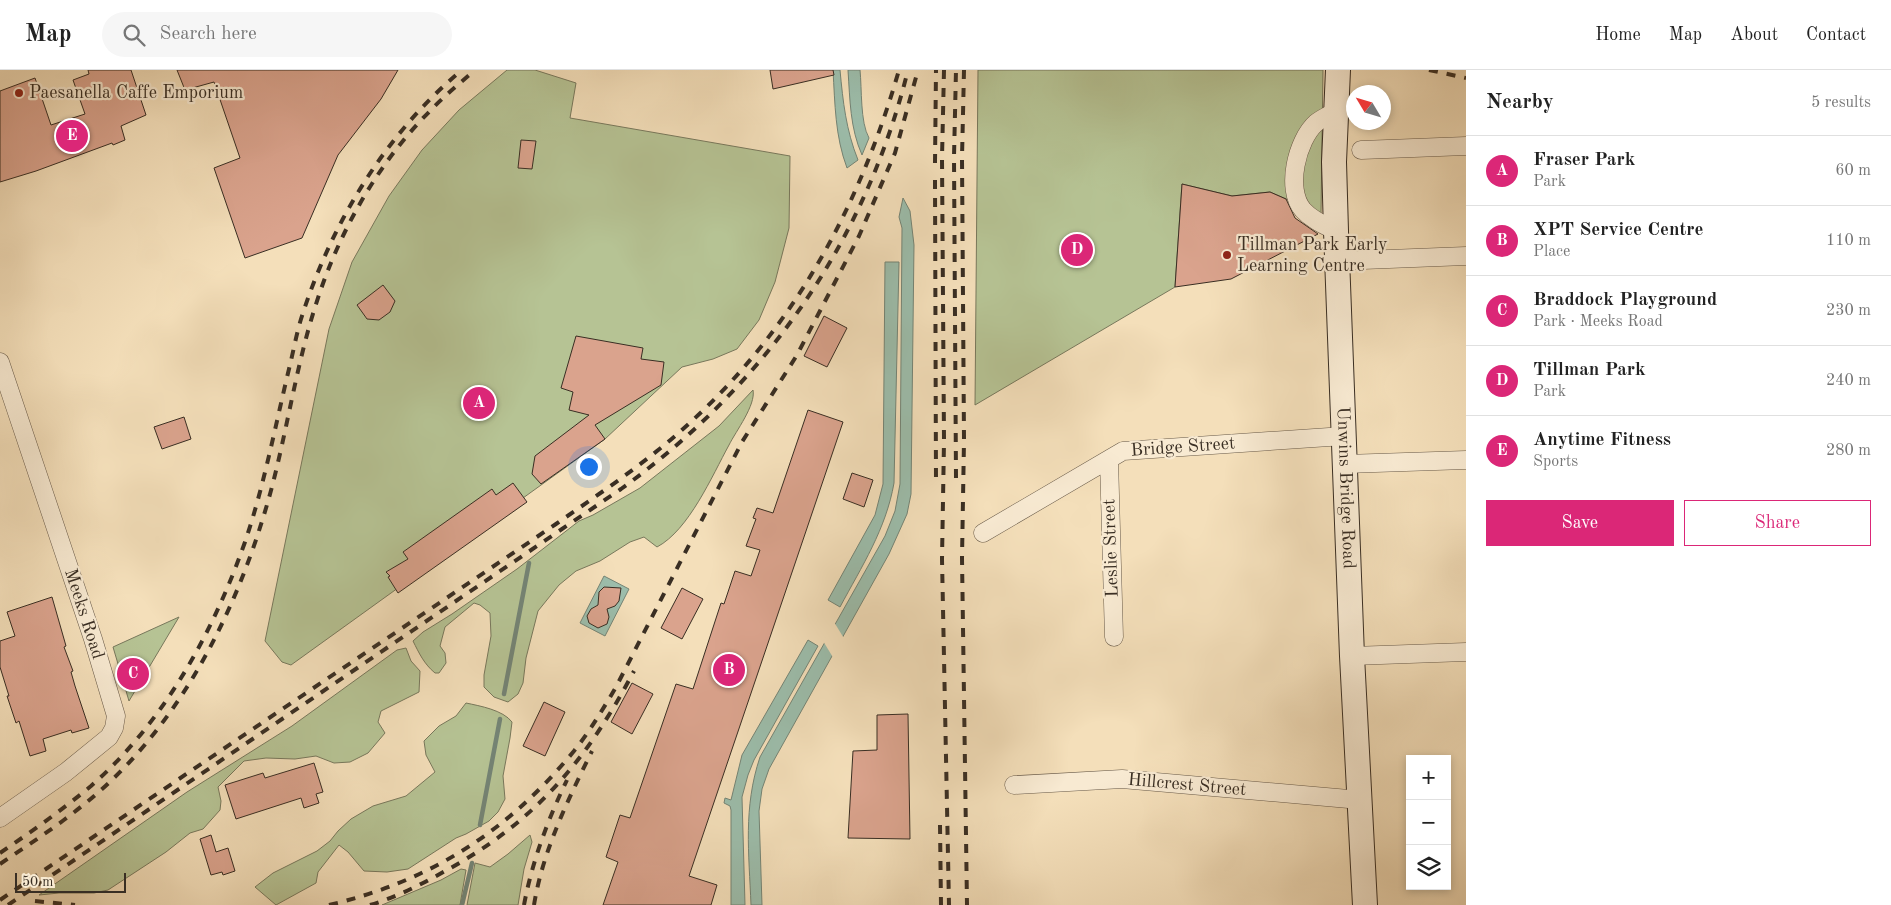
<!DOCTYPE html>
<html lang="en">
<head>
<meta charset="utf-8">
<style>
  :root { --surface:#fff; --page:#f6f6f6; --text:#222; --muted:#767676; --line:#e0e0e0; --accent:#db2777 }
  body { margin:0; font-family:"Old Standard TT",serif; background:var(--page); color:var(--text) }
  .controls { position:absolute; right:15px; bottom:15px; display:grid; overflow:hidden; border-radius:0px; box-shadow:0 2px 8px #0003 }
  .controls button { width:45px; height:45px; display:grid; place-items:center; padding:0; border:0; border-bottom:1px solid var(--line); background:var(--surface); color:var(--text); font:25px sans-serif }
  .compass { position:absolute; left:1346px; top:15px; width:45px; height:45px; border-radius:50%; background:var(--surface); box-shadow:0 2px 8px #0003; rotate:308deg }
  .scale { position:absolute; left:15px; bottom:12px; width:111px; box-sizing:border-box; padding-left:5px; border:2px solid #392e23; border-top:0; font-size:14px; line-height:18px; white-space:nowrap; color:#392e23; -webkit-text-stroke:4px #f8ead2; paint-order:stroke }
  .you { position:absolute; left:588px; top:396px; width:18px; height:18px; margin:-12px; border:4px solid #fff; border-radius:50%; background:#1a73e8; box-shadow:0 0 0 8px #1a73e833 }
  .badge { display:grid; place-items:center; width:32px; height:32px; border-radius:50%; background:var(--accent); color:#fff; font-size:16px; font-weight:700 }
  .pin { position:absolute; translate:-50% -50%; border:2px solid #fff; box-shadow:0 1px 5px #0006 }
  .list { margin:0; padding:0; list-style:none }
  h2 { display:flex; justify-content:space-between; align-items:center; height:65px; margin:0; padding:0 20px; font-size:21px }
  h2 small { font-size:16px; font-weight:400; color:var(--muted) }
  .list li { display:grid; grid-template-columns:32px 1fr auto; gap:15px; align-items:center; box-sizing:border-box; height:70px; padding:0 20px; border-top:1px solid var(--line) }
  .list b { display:block; font-size:19px; white-space:nowrap }
  .list p { margin:0; font-size:16px; white-space:nowrap; color:var(--muted) }
  .list em { font-size:16px; font-style:normal; color:var(--muted) }
  .actions { display:flex; gap:10px; padding:15px 20px }
  .actions a { flex:1; padding:11px 0; border:1px solid var(--accent); border-radius:0px; text-align:center; font-size:18px; color:var(--accent) }
  .actions .main { background:var(--accent); color:#fff }
  .icon { flex:none; width:28px; height:28px; fill:none; stroke:currentColor; stroke-width:2; stroke-linecap:round; stroke-linejoin:round }
  .map { position:relative; flex:none; width:1466px; height:835px; overflow:hidden }
  header { display:flex; align-items:center; gap:30px; box-sizing:border-box; height:70px; padding:0 25px; background:var(--surface); border-bottom:1px solid var(--line) }
  header strong { font-size:24px }
  nav { display:flex; gap:28px; margin-inline-start:auto; font-size:18px }
  .search { width:350px; height:45px; background:var(--page); display:flex; align-items:center; gap:12px; box-sizing:border-box; padding:0 18px; border-radius:28px; color:var(--muted); font-size:19px }
  main { display:flex }
  aside { flex:1; background:var(--surface) }
  .map>svg:first-child { display:block }
  .green { fill:#b6c394; stroke:#78785c }
  .water { fill:#9cbdab; stroke:#748475 }
  .pier { fill:#f4dfba }
  .lines { fill:none; stroke-linecap:round; stroke-linejoin:round }
  .stream { stroke:#748475; stroke-width:4.5 }
  .building { fill:#daa38d; stroke:#392e23 }
  .minor-casing { stroke:#685a49; stroke-width:19 }
  .secondary-casing { stroke:#392e23; stroke-width:26 }
  .minor { stroke:#f8ead2; stroke-width:18 }
  .secondary { stroke:#f8ead2; stroke-width:24 }
  .rail { stroke:#392e23; stroke-width:4; stroke-dasharray:9 9; stroke-linecap:butt }
  .poi-dot { fill:#8f2418; stroke:#f8ead2; stroke-width:2 }
  .labels { text-anchor:middle; dominant-baseline:central; stroke-width:4.5; stroke-linejoin:round; paint-order:stroke }
  .poi-label { font-size:18px; fill:#392e23; stroke:#f8ead2; text-anchor:start }
  .street-label { font-size:18px; fill:#392e23; stroke:#f8ead2 }
</style>
</head>
<body>
<header>
<strong>Map</strong>
<div class="search"><svg class="icon" aria-label="search" viewBox="0 0 24 24"><circle cx="10" cy="10" r="6"/><path d="M15 15l6 6"/></svg>Search here</div>
<nav><a>Home</a><a>Map</a><a>About</a><a>Contact</a></nav>
</header>
<main>
<div class="map">
<svg width="1466" height="835" viewBox="0 0 1466 835">
  <rect width="100%" height="100%" fill="#f4dfba"/>
  <filter id="stains"><feTurbulence type="fractalNoise" baseFrequency=".004" numOctaves="4"/><feColorMatrix values="0 0 0 0 .2 0 0 0 0 .09 0 0 0 0 .02 0 0 0 .5 -.17"/></filter>
  <radialGradient id="worn" r=".72"><stop offset=".6" stop-color="#630" stop-opacity="0"/><stop offset="1" stop-color="#630" stop-opacity=".3"/></radialGradient>
  <path class="green" d="M507,0H535L576,13L570,48L790,86L789,158L775,212L759,250L737,279L713,289L682,297L605,369L291,595L282,592L265,571L329,259L352,192L389,126L422,80L459,40Z
    M978,0H1323L1321,144L1270,122L1232,126L1182,114L1175,217L975,335Z
    M753,320C756,335 736,361 729,375C712,406 689,460 657,477L644,467L630,472L600,491L576,501L559,515L538,541L526,588L523,613L518,624L508,632L494,627L484,617V605L491,566L490,543L480,535L474,533L445,557L440,576L445,583L446,593L439,603H435C424,594 419,583 413,571L423,562L452,544L517,499L579,451L593,445L640,418L719,356Z
    M179,547L129,631L113,577Z
    M406,578L411,591L420,601L419,622L381,641L378,652L385,663L368,683L350,692L334,693L316,686L295,689L266,688L244,691L218,717L221,731L220,740L203,759L190,763L166,782L108,820L94,823H59L39,825L187,722L292,656L397,580Z
    M466,633C480,636 503,640 512,652L510,668L503,706L505,729L498,742L489,751L466,764L456,768L408,799L387,802L364,801L348,782L339,775L318,802L316,813L276,835L255,817L273,803L317,781L330,771L338,761L351,749L373,736L406,726L435,702L426,685L424,671L439,656L456,646Z
    M530,765L532,772L524,799L518,835H467L475,793L490,797L508,784Z
    M461,799L466,800L460,835H382L441,810Z"/>
  <path class="water" d="M833,0H840C843,32 846,60 858,90L847,98C835,66 835,34 833,0Z
    M848,0H860C862,19 860,52 869,68L862,85C850,58 850,30 848,0Z
    M903,128L910,141L914,175L911,424L907,444L889,484L769,699L762,719L759,741L762,835H751C749,783 743,738 760,687L885,466L895,441L900,414L902,158L899,147Z
    M885,192H899L894,413C886,459 862,496 840,537L828,530L875,445L883,414Z
    M604,506L629,519L605,566L580,553Z
    M808,570L818,576L754,690L748,705L742,727L745,835H731V740L730,736L724,733L725,728L731,730L742,685Z"/>
  <path class="pier" d="M834,552L845,570L834,589L823,571Z"/>
  <g class="lines">
    <path class="stream" d="M504,624L529,493
      M480,755L500,649
      M462,835L472,793"/>
  </g>
  <path class="building" d="M88,0H131L146,45L121,56L125,70L113,75L112,73L36,101L0,112V21L35,8L51,55L85,44L73,10L89,4Z
    M177,0H398L381,29L338,85L302,168L245,188L214,98L240,88L214,12L185,20Z
    M770,0H833L834,5L773,19Z
    M521,70L536,71L532,99L518,98Z
    M1182,114L1232,126L1270,122L1286,129L1295,148L1318,164L1231,209L1175,217Z
    M383,215L395,231L390,242L379,250L367,249L357,235Z
    M824,246L847,258L827,297L804,286Z
    M576,266L643,278L641,289L664,292L661,315L595,355L605,369L541,414L532,404L535,386L589,345L569,340L573,322L561,318Z
    M808,340L843,352L689,806L717,815L711,835H603L618,792L606,787L620,745L630,748L676,614L693,619L721,533L724,534L735,501L751,506L760,480L746,476L756,449L753,448L757,438L773,443Z
    M184,347L191,369L162,379L154,357Z
    M852,403L873,410L864,437L843,429Z
    M513,413L527,432L398,523L388,507L390,506L386,502L408,489L403,482L492,419L496,425Z
    M604,517L621,518L619,531L615,536L607,539L609,547L607,554L598,558L589,553L587,546L591,539L598,535L599,522Z
    M682,518L703,529L682,569L661,558Z
    M52,527L66,576L64,577L73,601L71,602L75,616L89,658L72,663L71,660L43,669L46,681L30,686L19,651L16,653L7,626H9L0,597V571L15,566L7,542Z
    M632,613L653,624L632,664L611,652Z
    M544,632L565,642L545,686L523,676Z
    M908,644L910,769L848,768L853,681L877,680V645Z
    M314,693L323,722L316,724L319,733L304,738L301,728L236,749L225,715L263,703L265,708Z
    M211,765L216,782L228,778L235,801L223,805L222,802L211,805L200,769Z"/>
  <g class="lines">
    <g class="minor-casing">
      <path id="minor" d="M1361,80L1466,76
        M1336,161C1324,155 1312,150 1303,140C1285,119 1297,70 1316,53C1322,48 1330,45 1336,41
        M1337,191L1466,186
        M0,292L93,569L116,646L114,658L109,667L66,702L0,748
        M1109,390L1114,567
        M1345,394L1466,390
        M983,463L1123,381L1344,366
        M1352,586L1466,582
        M1014,715L1122,709L1360,730"/>
    </g>
    <g class="secondary-casing">
      <g id="secondary">
        <path id="s1" d="M1338,0L1334,92L1336,161L1352,586L1365,835"/>
      </g>
    </g>
    <use href="#minor" class="minor"/>
    <use href="#secondary" class="secondary"/>
    <path class="rail" d="M944,0L942,88L944,371L942,489L949,835
      M964,0L962,88L964,370L962,488L967,835
      M1429,0L1466,8
      M935,93L936,0
      M935,110L936,415
      M956,408L954,87L956,0
      M940,755L941,835
      M0,783C31,762 62,740 91,716C164,652 213,563 245,472C264,416 275,357 289,299C293,283 296,266 301,249C331,154 385,64 462,0
      M0,794C28,775 56,757 82,736C172,665 230,556 263,448C286,375 294,298 319,225C341,159 379,92 429,42C443,27 459,14 475,0
      M0,830L556,454C599,424 644,394 683,359C792,262 859,139 899,0
      M35,831L75,835
      M8,835L621,419C765,315 865,173 908,0
      M329,835C431,811 508,761 574,681C590,661 603,639 616,617L742,372L797,285L859,166L895,83L918,0
      M370,835C397,827 422,814 447,800C536,751 587,690 634,601
      M524,835C532,792 548,749 567,710
      M534,835C543,780 568,730 592,681"/>
  </g>
  <g class="poi-dot">
    <circle cx="19" cy="23" r="5"/>
    <circle cx="1227" cy="185" r="5"/>
  </g>
  <g class="labels">
    <g class="poi-label">
      <text x="29" y="23">Paesanella Caffe Emporium</text>
      <text x="1237" y="175">Tillman Park Early<tspan x="1237" dy="21">Learning Centre</tspan></text>
    </g>
    <g class="street-label">
      <text transform="translate(1183 377) rotate(-4)">Bridge Street</text>
      <text stroke="none"><textPath href="#s1" startOffset="418">Unwins Bridge Road</textPath></text>
      <text transform="translate(1111 478) rotate(-92)">Leslie Street</text>
      <text transform="translate(84 544) rotate(72)">Meeks Road</text>
      <text transform="translate(1187 715) rotate(5)">Hillcrest Street</text>
    </g>
  </g>
  <rect width="100%" height="100%" filter="url(#stains)"/>
  <rect width="100%" height="100%" fill="url(#worn)"/>
</svg>
<div class="controls">
<button>+</button>
<button>−</button>
<button><svg class="icon" aria-label="layers" viewBox="0 0 24 24"><path d="M12 4l9 5-9 5-9-5zM3 14l9 5 9-5"/></svg></button>
</div>
<svg class="compass" viewBox="-18 -18 36 36"><path d="M0-13l5 13h-10z" fill="#e53935"/><path d="M0 13l5-13h-10z" fill="#767676"/></svg>
<div class="scale">50 m</div>
<div class="you"></div>
<div class="pin badge" style="left:479px;top:333px">A</div>
<div class="pin badge" style="left:729px;top:600px">B</div>
<div class="pin badge" style="left:133px;top:604px">C</div>
<div class="pin badge" style="left:1077px;top:180px">D</div>
<div class="pin badge" style="left:72px;top:66px">E</div>
</div>
<aside>
<h2>Nearby<small>5 results</small></h2>
<ul class="list">
<li><span class="badge">A</span><div><b>Fraser Park</b><p>Park</p></div><em>60 m</em></li>
<li><span class="badge">B</span><div><b>XPT Service Centre</b><p>Place</p></div><em>110 m</em></li>
<li><span class="badge">C</span><div><b>Braddock Playground</b><p>Park · Meeks Road</p></div><em>230 m</em></li>
<li><span class="badge">D</span><div><b>Tillman Park</b><p>Park</p></div><em>240 m</em></li>
<li><span class="badge">E</span><div><b>Anytime Fitness</b><p>Sports</p></div><em>280 m</em></li>
</ul>
<div class="actions"><a class="main">Save</a><a>Share</a></div>
</aside>
</main>
</body>
</html>
